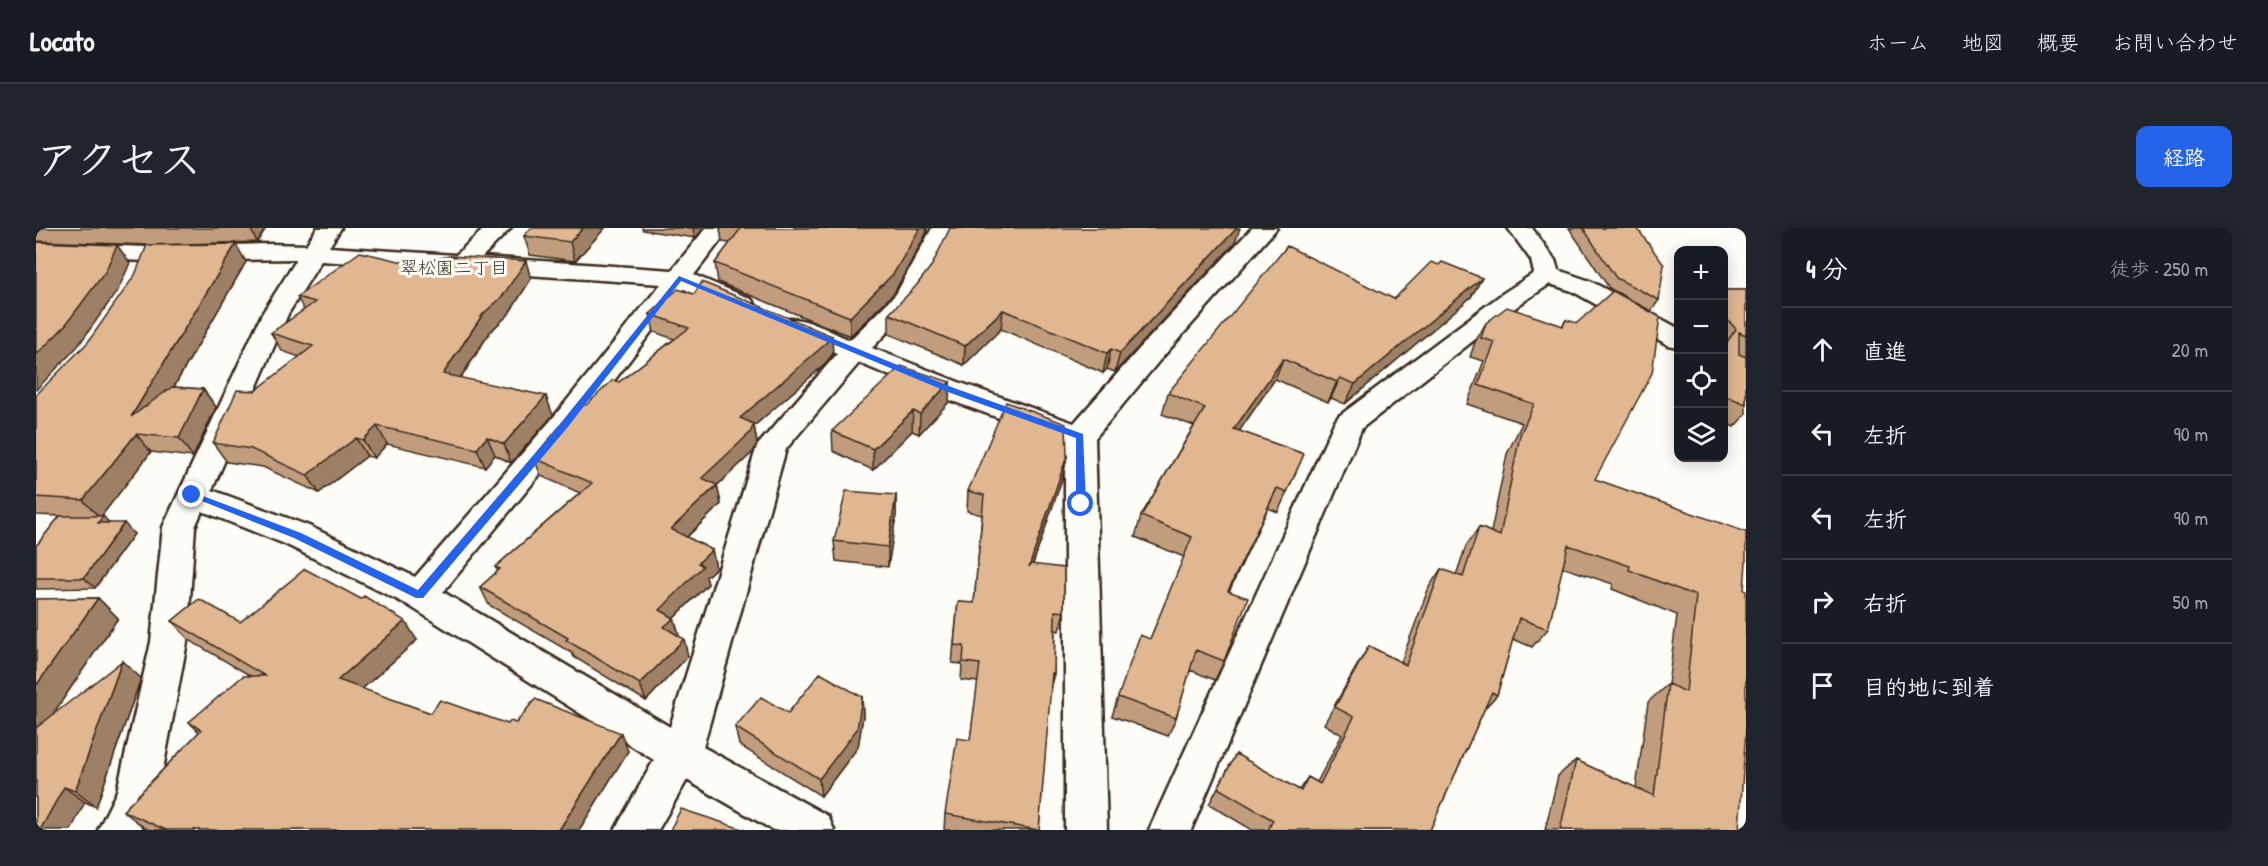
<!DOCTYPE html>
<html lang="ja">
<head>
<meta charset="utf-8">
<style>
  :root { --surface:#171b24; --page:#20242c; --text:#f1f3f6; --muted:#9ea1a6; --line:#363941; --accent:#2563eb }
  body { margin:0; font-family:"Patrick Hand","Klee One",sans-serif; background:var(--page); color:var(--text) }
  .controls { position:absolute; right:18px; top:18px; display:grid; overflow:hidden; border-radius:12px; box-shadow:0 3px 15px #0003 }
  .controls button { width:54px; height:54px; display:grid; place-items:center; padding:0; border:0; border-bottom:2px solid var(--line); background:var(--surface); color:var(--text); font:30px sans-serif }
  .stop { position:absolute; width:18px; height:18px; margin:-14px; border:4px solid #2563eb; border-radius:50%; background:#fff }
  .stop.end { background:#2563eb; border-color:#fff; box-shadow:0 2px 6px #0008 }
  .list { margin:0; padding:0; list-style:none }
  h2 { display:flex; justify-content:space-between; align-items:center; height:78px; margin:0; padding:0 24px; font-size:26px }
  h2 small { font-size:20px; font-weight:400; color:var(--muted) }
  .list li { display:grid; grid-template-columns:39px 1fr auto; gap:18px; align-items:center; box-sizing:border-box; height:84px; padding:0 24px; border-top:2px solid var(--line) }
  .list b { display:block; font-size:22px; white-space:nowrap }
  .list em { font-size:20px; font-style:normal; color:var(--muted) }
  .icon { flex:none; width:33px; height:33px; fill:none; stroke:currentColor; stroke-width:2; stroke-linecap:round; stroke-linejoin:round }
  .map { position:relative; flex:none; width:1710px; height:602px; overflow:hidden; border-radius:12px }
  header { display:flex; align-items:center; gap:36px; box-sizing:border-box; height:84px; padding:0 30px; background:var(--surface); border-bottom:2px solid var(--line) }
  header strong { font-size:28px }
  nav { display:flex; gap:33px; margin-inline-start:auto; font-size:21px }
  .intro { display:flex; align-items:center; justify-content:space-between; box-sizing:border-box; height:144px; padding:0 36px }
  h1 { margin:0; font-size:42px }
  .button { padding:15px 27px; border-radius:12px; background:var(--accent); color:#fff; font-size:21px; font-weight:700 }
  main { display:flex; gap:36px; padding:0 36px }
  aside { flex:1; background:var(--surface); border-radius:12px; box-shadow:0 3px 15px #0003 }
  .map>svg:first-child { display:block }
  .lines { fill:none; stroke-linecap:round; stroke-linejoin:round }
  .minor-casing { stroke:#3b2a1e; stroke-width:5 }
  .minor { fill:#fdfcf7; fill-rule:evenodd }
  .wall { fill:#c19d7d; stroke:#3b2a1e; stroke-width:1.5 }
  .shaded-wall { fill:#9d8066; stroke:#3b2a1e; stroke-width:1.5 }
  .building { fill:#e0b791; stroke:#3b2a1e; stroke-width:1.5 }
  .route { fill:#2563eb }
  .labels { text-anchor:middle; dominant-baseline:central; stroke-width:6; stroke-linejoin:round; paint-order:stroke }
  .far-neighbourhood-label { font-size:18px; fill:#3b2a1e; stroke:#fdfcf7 }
</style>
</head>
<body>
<header>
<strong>Locato</strong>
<nav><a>ホーム</a><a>地図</a><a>概要</a><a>お問い合わせ</a></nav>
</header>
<div class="intro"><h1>アクセス</h1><a class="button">経路</a></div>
<main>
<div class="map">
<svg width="1710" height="602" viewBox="0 0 1710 602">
  <rect width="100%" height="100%" fill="#fdfcf7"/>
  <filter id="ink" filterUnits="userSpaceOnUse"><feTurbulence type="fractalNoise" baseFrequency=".0167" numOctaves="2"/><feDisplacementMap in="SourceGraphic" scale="12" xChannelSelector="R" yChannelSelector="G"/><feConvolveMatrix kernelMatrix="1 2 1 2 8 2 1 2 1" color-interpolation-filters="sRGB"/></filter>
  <g filter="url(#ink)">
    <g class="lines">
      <g class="minor-casing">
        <path id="minor" d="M281,0H305L293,19L420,27L449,0H475L446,29L636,42L670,0H694L658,47L715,71L719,76L715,81C694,87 667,69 648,61L538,205L407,364L634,499L721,218L801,126L747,104L743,98L747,92C768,87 794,104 814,112L860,66L896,0H920L893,55L878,76L836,120L925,155L1038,195L1103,121L1216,0H1241L1123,133L1059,210L1071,602H1029V214L905,169L823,135L750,221L667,519L792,588L798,602H737L651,552L622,602H579L618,532L372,377L249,316L166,283L159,299L151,414L122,568L105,602H62L81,563L115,414L127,299L226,86L261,31L112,33L0,29V15L112,19L235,16L270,17ZM285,33L625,56L516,191L379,349L273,298L176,262L252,86Z
          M1472,0H1496L1519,32L1522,42L1554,53L1642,100V119L1632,117L1536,63L1514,56L1484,76L1326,200L1155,602H1113L1298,195L1303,188L1466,66L1498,45L1495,32Z"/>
      </g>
      <use href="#minor" class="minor"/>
    </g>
    <path class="wall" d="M0,0H230L221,14L112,17L0,13Z
      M569,0L539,33L494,27L488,8Z
      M606,0H668L659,10L607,2Z
      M684,0H891L890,6L858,65L814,108L682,54L679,35L694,15L686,14Z
      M1533,0H1601L1623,72L1615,83L1573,60Z
      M1199,15L1079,144L1071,141L1067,145L965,101L928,137L853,106V86Z
      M210,34L138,159L167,161L180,179L157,229L115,224L65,288H67L73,295L98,306L59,360L0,361V318L24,288L0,287V167Z
      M376,36L495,51L472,87L454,104L425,150L517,187L475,235L459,227L449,239L351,216L338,230L331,228L283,265L227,239L191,234L177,215L219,163L264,129L246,123L235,105L268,82L261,69Z
      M1403,37L1446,50L1435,69L1309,176L1295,170L1292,174L1239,151L1203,203L1268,226L1242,284L1232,280L1193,363L1188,433L1179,452L1154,442L1140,490L1132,508L1076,488L1082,469L1114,411L1148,329L1099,309L1105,288L1158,198L1126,186L1132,165L1358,71Z
      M1688,62H1710V186L1698,199L1688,194Z
      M614,86L797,126L788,137L718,198L721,215L717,224L681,257L685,276L651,309L676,322L680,340L670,349L672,356L638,390L642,408L652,428L610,473L538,429L536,425L453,377L444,359L462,343L459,339L544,265L505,248L498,230L583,154L638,111L618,104Z
      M1530,92L1559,251L1708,362L1703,602H1509L1522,548L1540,532L1600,560L1612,474L1632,456L1641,387L1576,361L1577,356L1526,339L1512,401L1496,419L1477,411L1461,467L1449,480L1394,602H1216L1173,576L1200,526L1263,562L1272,549L1281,554L1306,507L1288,496L1322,436L1333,418L1365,434L1393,359L1405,341L1420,347L1430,318L1443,299L1455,304L1471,226L1486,195L1431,176L1448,133L1434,129L1439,114L1450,95L1526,98Z
      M914,154L913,174L883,206L876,203L837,242L797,223L796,203Z
      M1031,228L1027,248L997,336L1028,384L1023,403L1019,402L1018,446L1014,461L1003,602H908L909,586L934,512L942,454L925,452L926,436L916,435L922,374L938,375L946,287L931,283L932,263Z
      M860,267V287L852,339L800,333L798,313Z
      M62,370L82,390L16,487L105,450L60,579L49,574L0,602V371Z
      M136,393L204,394L381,412L326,461L395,485L472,496L592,523L543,602H114L109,600L87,583L163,504L153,494L215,448L153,412Z
      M826,469L827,488L822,519L785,568L703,517L699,499L752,485Z"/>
    <path class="shaded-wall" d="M214,0H230L221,14Z
      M547,0H569L539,33L534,14Z
      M657,0H668L659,10Z
      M884,0H891L890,6L858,65L814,108V89Z
      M1201,0H1204L1199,15L1079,144L1084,125Z
      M200,16L210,34L110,207L95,189Z
      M81,17L94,35L82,62L42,118L0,162V127Z
      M490,33L495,51L472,87L454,104L415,164L407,146L447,86Z
      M1446,50L1435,69L1309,176L1319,156Z
      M967,82L965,101L928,137L929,118Z
      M796,108L797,126L788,137L718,198L721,215L717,224L670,268L666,250L704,190Z
      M1075,121L1071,141L1067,145L1071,125Z
      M1247,131L1239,151L1191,221L1198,201Z
      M1304,150L1295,170L1292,174L1301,154Z
      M914,154L913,174L883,206L884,186Z
      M167,161L180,179L157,229L143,210Z
      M510,168L517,187L475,235L468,216Z
      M877,183L876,203L837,242V221Z
      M341,198L351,216L338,230L327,212Z
      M100,206L115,224L64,290L47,272Z
      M451,209L459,227L449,239L441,221Z
      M320,210L331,228L283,265L271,247Z
      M1031,228L1027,248L989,359L993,339Z
      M681,257L685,276L640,319L635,301Z
      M1241,260L1232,280L1184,383L1192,363Z
      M860,267V287L852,339V319Z
      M67,288L77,299L62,295Z
      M88,295L98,306L59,360L48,350Z
      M676,322L680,340L670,349L672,356L638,390L643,407L633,417L624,382L662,335Z
      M62,370L82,390L0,511V458Z
      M369,393L381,412L316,470L302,452Z
      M648,411L652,428L610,473L604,456Z
      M86,433L105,450L60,579L39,563Z
      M826,469L827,488L822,519L785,568L783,551Z
      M585,505L592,523L543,602H523Z
      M28,559L49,574L35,602H4Z"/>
    <path class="building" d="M495,0H547L534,14L488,8Z
      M705,0H884L858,45L814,89L679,35Z
      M914,0H1201L1084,125L1075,121L1071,125L967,82L929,118L853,86L880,58L896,37Z
      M1547,0H1601L1628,37L1623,72L1580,50Z
      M0,14L81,17L69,44L28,99L0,127Z
      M200,16L95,189L136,159L167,161L143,210L100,206L47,272L0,269V167L52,114L99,47L111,17Z
      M1251,18L1358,71L1395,34L1403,37L1406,34L1446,50L1319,156L1304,150L1301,154L1247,131L1198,201L1268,226L1251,264L1241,260L1192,363L1212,370L1188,433L1160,422L1140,490L1082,469L1104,407L1114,411L1156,309L1105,288L1169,180L1132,165Z
      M324,24L376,36L414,28L490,33L466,69L447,86L407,146L510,168L468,216L451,209L441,221L341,198L327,212L320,210L271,247L215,221L177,215L201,162L219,163L277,118L235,105L279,74L261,69Z
      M666,54L796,108L786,119L704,190L718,196L714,205L666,250L681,257L635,301L676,322L662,335L667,338L624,382L638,390L628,399L648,411L604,456L530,412L532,410L444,359L464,341L459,339L556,255L498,230L543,175L550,177L577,152L583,154L653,100L614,86L642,61L658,66Z
      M1688,62H1710V107L1703,104V126L1710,129V176L1692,169L1690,173L1688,172V118L1700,101L1688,88Z
      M1577,63L1624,89L1616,145L1559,251L1710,304V334L1708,362L1710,363V501L1703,602H1524L1540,532L1618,568L1632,456L1650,464L1660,368L1593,342L1594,338L1532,317L1512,401L1483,390L1461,467L1456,464L1394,602H1232L1237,592L1182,560L1200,526L1265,563L1272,549L1284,556L1318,489L1299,479L1333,418L1370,437L1405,341L1427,349L1443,299L1464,308L1484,207L1498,176L1442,157L1459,114L1445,110L1450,95L1471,79L1527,98L1530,92L1541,95Z
      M865,138L914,154L884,186L877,183L837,221L796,203Z
      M970,174L1030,196L1031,228L993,339L995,336L1028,340V384L1019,383L1018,446L1016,445L1003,602L909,586L921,510L934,512L944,436L927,434L928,418L918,417L922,374L938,375L948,267L932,263Z
      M810,263L860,267L852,319L798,313Z
      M24,288H67L62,295H88L48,350H0V318Z
      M269,341L325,371L328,368L369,393L302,452L395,485L404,472L472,496L474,493L480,495L499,471L585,505L523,602H130L87,583L165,502L153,494L207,448H229L136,393L163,371L204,394Z
      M62,370L0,458V371Z
      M86,433L39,563L28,559L4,602H0V500Z
      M784,445L826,469L821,501L783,551L699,499L725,469L752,485Z
      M645,581L709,602H634Z"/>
  </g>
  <path class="route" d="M643,48L918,160L1047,206L1050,276L1045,280L1040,276V210L912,164L645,53L531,200L387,370H380L258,310L151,267L156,264L159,265L265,305L382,362L524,196Z"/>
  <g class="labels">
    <g class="far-neighbourhood-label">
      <text x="418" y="39">翠松園二丁目</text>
    </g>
  </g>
</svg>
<div class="controls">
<button>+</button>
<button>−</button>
<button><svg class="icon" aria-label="locate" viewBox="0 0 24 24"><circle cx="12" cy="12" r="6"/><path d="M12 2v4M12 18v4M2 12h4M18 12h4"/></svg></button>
<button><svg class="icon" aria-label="layers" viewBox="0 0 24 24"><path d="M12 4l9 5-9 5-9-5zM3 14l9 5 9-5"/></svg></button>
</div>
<div class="stop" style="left:1045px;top:276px"></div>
<div class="stop end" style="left:156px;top:267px"></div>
</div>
<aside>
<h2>4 分<small>徒歩 · 250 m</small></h2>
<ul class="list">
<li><svg class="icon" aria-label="ahead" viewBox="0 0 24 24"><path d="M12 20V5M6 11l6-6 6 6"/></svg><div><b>直進</b></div><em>20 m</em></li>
<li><svg class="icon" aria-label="left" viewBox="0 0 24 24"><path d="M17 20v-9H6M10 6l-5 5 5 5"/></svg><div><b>左折</b></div><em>90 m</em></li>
<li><svg class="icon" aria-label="left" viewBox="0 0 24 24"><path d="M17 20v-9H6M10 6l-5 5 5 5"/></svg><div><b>左折</b></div><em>90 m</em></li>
<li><svg class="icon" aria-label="right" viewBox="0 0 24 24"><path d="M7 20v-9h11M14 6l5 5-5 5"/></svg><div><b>右折</b></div><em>50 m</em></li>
<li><svg class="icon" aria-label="arrive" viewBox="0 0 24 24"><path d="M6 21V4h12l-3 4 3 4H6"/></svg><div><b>目的地に到着</b></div></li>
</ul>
</aside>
</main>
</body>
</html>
